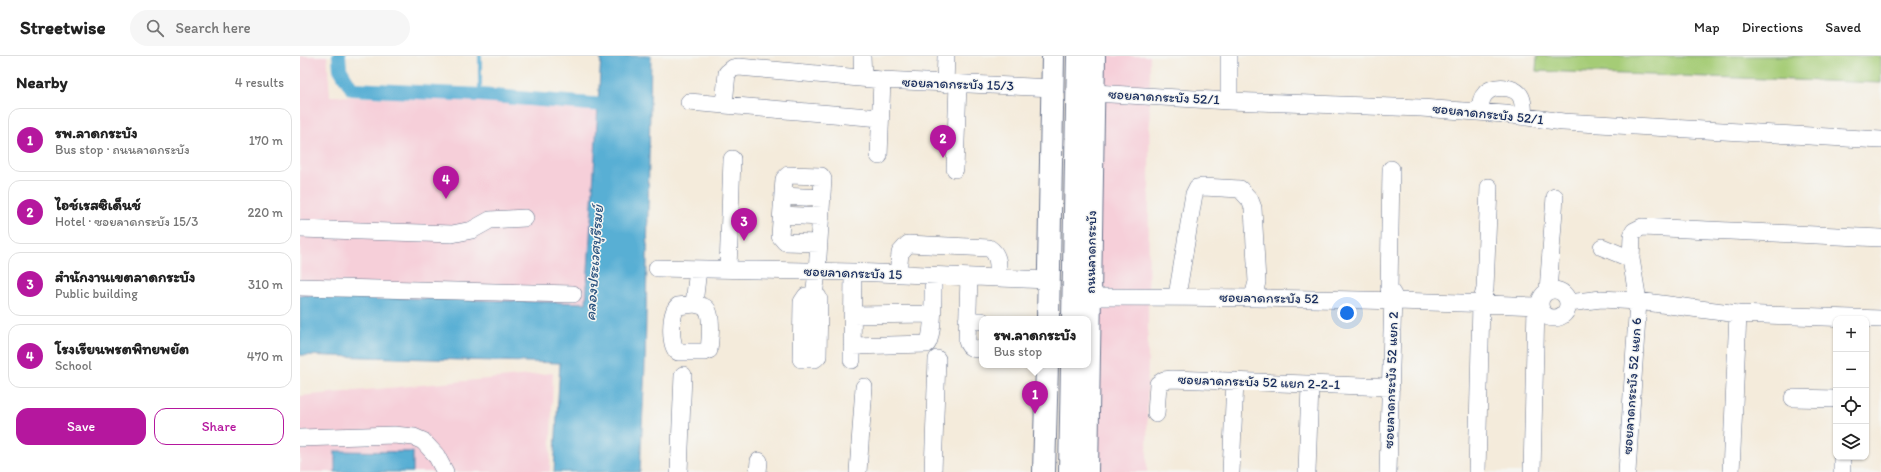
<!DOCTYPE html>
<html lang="en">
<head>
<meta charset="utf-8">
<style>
  :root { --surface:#fff; --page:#f6f6f6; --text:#222; --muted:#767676; --line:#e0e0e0; --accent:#b5179e }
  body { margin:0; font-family:Itim,"Playpen Sans Thai",sans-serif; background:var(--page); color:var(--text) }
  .controls { position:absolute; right:12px; bottom:12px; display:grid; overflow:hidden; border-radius:8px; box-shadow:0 1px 3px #0004 }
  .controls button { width:36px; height:36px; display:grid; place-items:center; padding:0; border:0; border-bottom:1px solid var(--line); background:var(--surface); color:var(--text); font:20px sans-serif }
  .you { position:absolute; left:1047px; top:257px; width:14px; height:14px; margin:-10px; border:3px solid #fff; border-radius:50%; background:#1a73e8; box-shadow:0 0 0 6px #1a73e833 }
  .badge { display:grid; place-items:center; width:26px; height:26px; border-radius:50%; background:var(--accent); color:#fff; font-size:13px; font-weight:700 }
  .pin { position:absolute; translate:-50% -33px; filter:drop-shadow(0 1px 2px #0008) }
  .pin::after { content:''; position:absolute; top:21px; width:14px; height:12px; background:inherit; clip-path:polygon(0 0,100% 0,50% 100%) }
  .popup { position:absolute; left:679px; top:260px; width:112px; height:52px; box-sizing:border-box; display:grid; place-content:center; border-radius:8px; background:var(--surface); filter:drop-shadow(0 1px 3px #0005); font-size:13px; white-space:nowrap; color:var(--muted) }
  .popup b { font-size:15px; color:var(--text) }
  .popup::after { content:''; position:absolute; left:50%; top:100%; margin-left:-8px; border:8px solid transparent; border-top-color:var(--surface) }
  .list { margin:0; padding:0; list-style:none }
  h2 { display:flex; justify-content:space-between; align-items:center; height:52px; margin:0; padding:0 16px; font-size:17px }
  h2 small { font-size:13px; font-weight:400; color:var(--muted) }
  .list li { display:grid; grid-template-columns:26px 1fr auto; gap:12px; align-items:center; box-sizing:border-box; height:64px; margin:0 8px 8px; padding:0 8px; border:1px solid var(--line); border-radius:12px }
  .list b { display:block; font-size:15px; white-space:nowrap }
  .list p { margin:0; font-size:13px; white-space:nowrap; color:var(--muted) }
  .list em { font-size:13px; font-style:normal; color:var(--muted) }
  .actions { display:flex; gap:8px; padding:12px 16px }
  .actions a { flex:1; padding:9px 0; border:1px solid var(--accent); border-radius:12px; text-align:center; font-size:14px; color:var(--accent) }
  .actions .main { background:var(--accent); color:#fff }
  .icon { flex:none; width:22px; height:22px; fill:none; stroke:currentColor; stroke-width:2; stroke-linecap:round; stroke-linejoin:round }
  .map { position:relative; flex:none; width:1581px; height:416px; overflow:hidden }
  header { display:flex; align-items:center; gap:24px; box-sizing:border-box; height:56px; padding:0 20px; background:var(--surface); border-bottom:1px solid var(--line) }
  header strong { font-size:19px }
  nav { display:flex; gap:22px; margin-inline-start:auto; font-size:14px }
  .search { width:280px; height:36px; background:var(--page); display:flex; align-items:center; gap:10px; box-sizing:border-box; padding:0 14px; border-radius:22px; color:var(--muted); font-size:15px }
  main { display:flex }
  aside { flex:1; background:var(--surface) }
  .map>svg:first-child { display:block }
  .built { fill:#f6cfd9 }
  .green { fill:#a5cc76; stroke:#607e6a }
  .water { fill:#58afd4; stroke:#3a6f99 }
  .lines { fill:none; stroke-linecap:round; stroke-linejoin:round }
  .stream { stroke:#58afd4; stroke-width:4 }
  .canal { stroke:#58afd4; stroke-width:14 }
  .minor-casing { stroke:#67718a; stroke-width:18 }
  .major-casing { stroke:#67718a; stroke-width:24 }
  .minor { stroke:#fff; stroke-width:17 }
  .major { stroke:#fff; stroke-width:22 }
  .labels { text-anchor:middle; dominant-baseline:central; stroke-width:3; stroke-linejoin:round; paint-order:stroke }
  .street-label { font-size:14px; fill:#1b2f5e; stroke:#f6f6f2 }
  .water-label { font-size:15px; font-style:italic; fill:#2d5581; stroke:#f6f6f2 }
</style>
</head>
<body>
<header>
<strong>Streetwise</strong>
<div class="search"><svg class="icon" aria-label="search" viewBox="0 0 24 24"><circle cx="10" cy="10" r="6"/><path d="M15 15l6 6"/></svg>Search here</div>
<nav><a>Map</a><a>Directions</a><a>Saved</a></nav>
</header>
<main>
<aside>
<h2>Nearby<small>4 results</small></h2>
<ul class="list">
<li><span class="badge">1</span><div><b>รพ.ลาดกระบัง</b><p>Bus stop · ถนนลาดกระบัง</p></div><em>170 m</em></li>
<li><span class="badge">2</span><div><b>ไอช์เรสซิเด็นช์</b><p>Hotel · ซอยลาดกระบัง 15/3</p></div><em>220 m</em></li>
<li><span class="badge">3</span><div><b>สำนักงานเขตลาดกระบัง</b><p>Public building</p></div><em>310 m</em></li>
<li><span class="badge">4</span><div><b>โรงเรียนพรตพิทยพยัต</b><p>School</p></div><em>470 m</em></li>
</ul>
<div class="actions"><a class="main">Save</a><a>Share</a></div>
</aside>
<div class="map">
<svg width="1581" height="416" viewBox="0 0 1581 416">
  <rect width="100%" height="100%" fill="#f6f6f2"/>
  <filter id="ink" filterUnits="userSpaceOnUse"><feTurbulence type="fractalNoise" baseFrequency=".025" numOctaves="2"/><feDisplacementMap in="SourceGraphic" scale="8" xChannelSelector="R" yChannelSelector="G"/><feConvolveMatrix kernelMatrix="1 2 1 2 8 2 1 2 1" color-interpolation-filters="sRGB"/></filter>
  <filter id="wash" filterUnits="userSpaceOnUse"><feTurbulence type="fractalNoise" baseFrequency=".012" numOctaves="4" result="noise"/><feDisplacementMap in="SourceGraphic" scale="16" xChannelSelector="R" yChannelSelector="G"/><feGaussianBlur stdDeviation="0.9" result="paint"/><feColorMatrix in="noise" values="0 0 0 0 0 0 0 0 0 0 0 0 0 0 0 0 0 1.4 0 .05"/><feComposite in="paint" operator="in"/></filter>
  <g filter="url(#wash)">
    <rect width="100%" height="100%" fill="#f4ebdb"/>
    <path class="built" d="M0,0H27L30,40L298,48L286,247L0,239Z
      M803,0H850L847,416H793Z
      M253,317L250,416H0V340Z"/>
    <path class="green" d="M1237,0H1581V27L1236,15Z"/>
    <path class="water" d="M301,0H351L345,309L340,416H254L260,307L0,299V239L286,247Z
      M35,395L113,396V416H35Z"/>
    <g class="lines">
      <path class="stream" d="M180,39V0"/>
      <path class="canal" d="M39,0L40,13L52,33L180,39L316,50"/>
    </g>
  </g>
  <g filter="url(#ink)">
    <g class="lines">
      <g class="minor-casing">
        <path id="minor" d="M562,0L563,22
          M645,28L646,0
          M794,37L929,45L1121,52L1205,58L1263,66L1581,84
          M929,45V0
          M389,46L581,62
          M424,49L427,17L433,12L439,11L582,24L753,32
          M1180,56C1181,49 1180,43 1185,38C1193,28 1216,30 1221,41C1224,47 1223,55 1224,61
          M579,100L582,24
          M655,113L658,28
          M483,140L522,142
          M482,159L521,161
          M0,173L152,178L172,174L190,164L225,162
          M1302,191L1331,203
          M357,212L553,216L748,224
          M428,213L432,103
          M598,218L600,197L608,188L689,192C700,199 698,211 698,222
          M669,221L667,285C669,293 675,293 682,293
          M0,231L273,238
          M1240 248a14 14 0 1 1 28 0a14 14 0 1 1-28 0Z
          M1248,235L1255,141
          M514,240H506L502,246L501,303H515L518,300L519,244L518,241L514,240L517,216L523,123L521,120L488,119L484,123L480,180L485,186L519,187
          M877,240L894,138L897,132L903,131L940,133L950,144L953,152L957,226L953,241
          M790,241C939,241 1087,243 1236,250L1242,255
          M1269,247L1301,243L1338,245L1438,258L1581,263
          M394,248C398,249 404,250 406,252C413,258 410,285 409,294L405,296H378C369,290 370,256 378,250L394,248L398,213
          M552,259L632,258
          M667,264L682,265
          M552,290L627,288C634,280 633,233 633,220
          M552,304L553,216
          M1493,342L1536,343
          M856,358L858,328L864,324L872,323L1091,331
          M0,382L94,379L114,381L123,385L136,399L145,416
          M379,416L383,319
          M458,416L459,405
          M558,416L564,331
          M633,416L637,303
          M931,416L935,325
          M1007,416L1010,329
          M1088,416L1093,239L1089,233L1091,113
          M1177,416L1181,247L1185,233L1189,131
          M1232,416L1236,250
          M1327,416L1338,245L1331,203L1332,180L1334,175L1342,171L1581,182
          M1431,416L1438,258
          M1542,416V401"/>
      </g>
      <g class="major-casing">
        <path id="major" d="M748,263L753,0
          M773,263L778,0
          M744,416L747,309
          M770,416L772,309
          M787,416L794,0"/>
      </g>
      <use href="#minor" class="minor"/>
      <use href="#major" class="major"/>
    </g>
  </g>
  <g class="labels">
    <g class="street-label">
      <text transform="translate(658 28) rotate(2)">ซอยลาดกระบัง 15/3</text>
      <text transform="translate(864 41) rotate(3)">ซอยลาดกระบัง 52/1</text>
      <text transform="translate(1188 58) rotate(6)">ซอยลาดกระบัง 52/1</text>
      <text transform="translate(791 196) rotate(-89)">ถนนลาดกระบัง</text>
      <text transform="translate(553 217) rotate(2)">ซอยลาดกระบัง 15</text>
      <text transform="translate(969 242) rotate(1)">ซอยลาดกระบัง 52</text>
      <text transform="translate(1091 324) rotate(-88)">ซอยลาดกระบัง 52 แยก 2</text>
      <text transform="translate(959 326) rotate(2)">ซอยลาดกระบัง 52 แยก 2-2-1</text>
      <text transform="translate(1332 330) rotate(-86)">ซอยลาดกระบัง 52 แยก 6</text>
    </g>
    <g class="water-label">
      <text transform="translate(294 207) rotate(-86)">คลองประเวศบุรีรมย์</text>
    </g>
  </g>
</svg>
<div class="controls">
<button>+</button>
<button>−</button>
<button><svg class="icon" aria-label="locate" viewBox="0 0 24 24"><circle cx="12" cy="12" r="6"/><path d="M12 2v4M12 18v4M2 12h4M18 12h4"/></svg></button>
<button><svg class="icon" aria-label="layers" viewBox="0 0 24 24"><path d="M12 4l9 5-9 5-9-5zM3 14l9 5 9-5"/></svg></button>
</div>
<div class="you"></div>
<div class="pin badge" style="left:735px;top:358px">1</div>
<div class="popup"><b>รพ.ลาดกระบัง</b>Bus stop</div>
<div class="pin badge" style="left:643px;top:102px">2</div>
<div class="pin badge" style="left:444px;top:185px">3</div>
<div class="pin badge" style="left:146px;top:143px">4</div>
</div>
</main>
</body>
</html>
